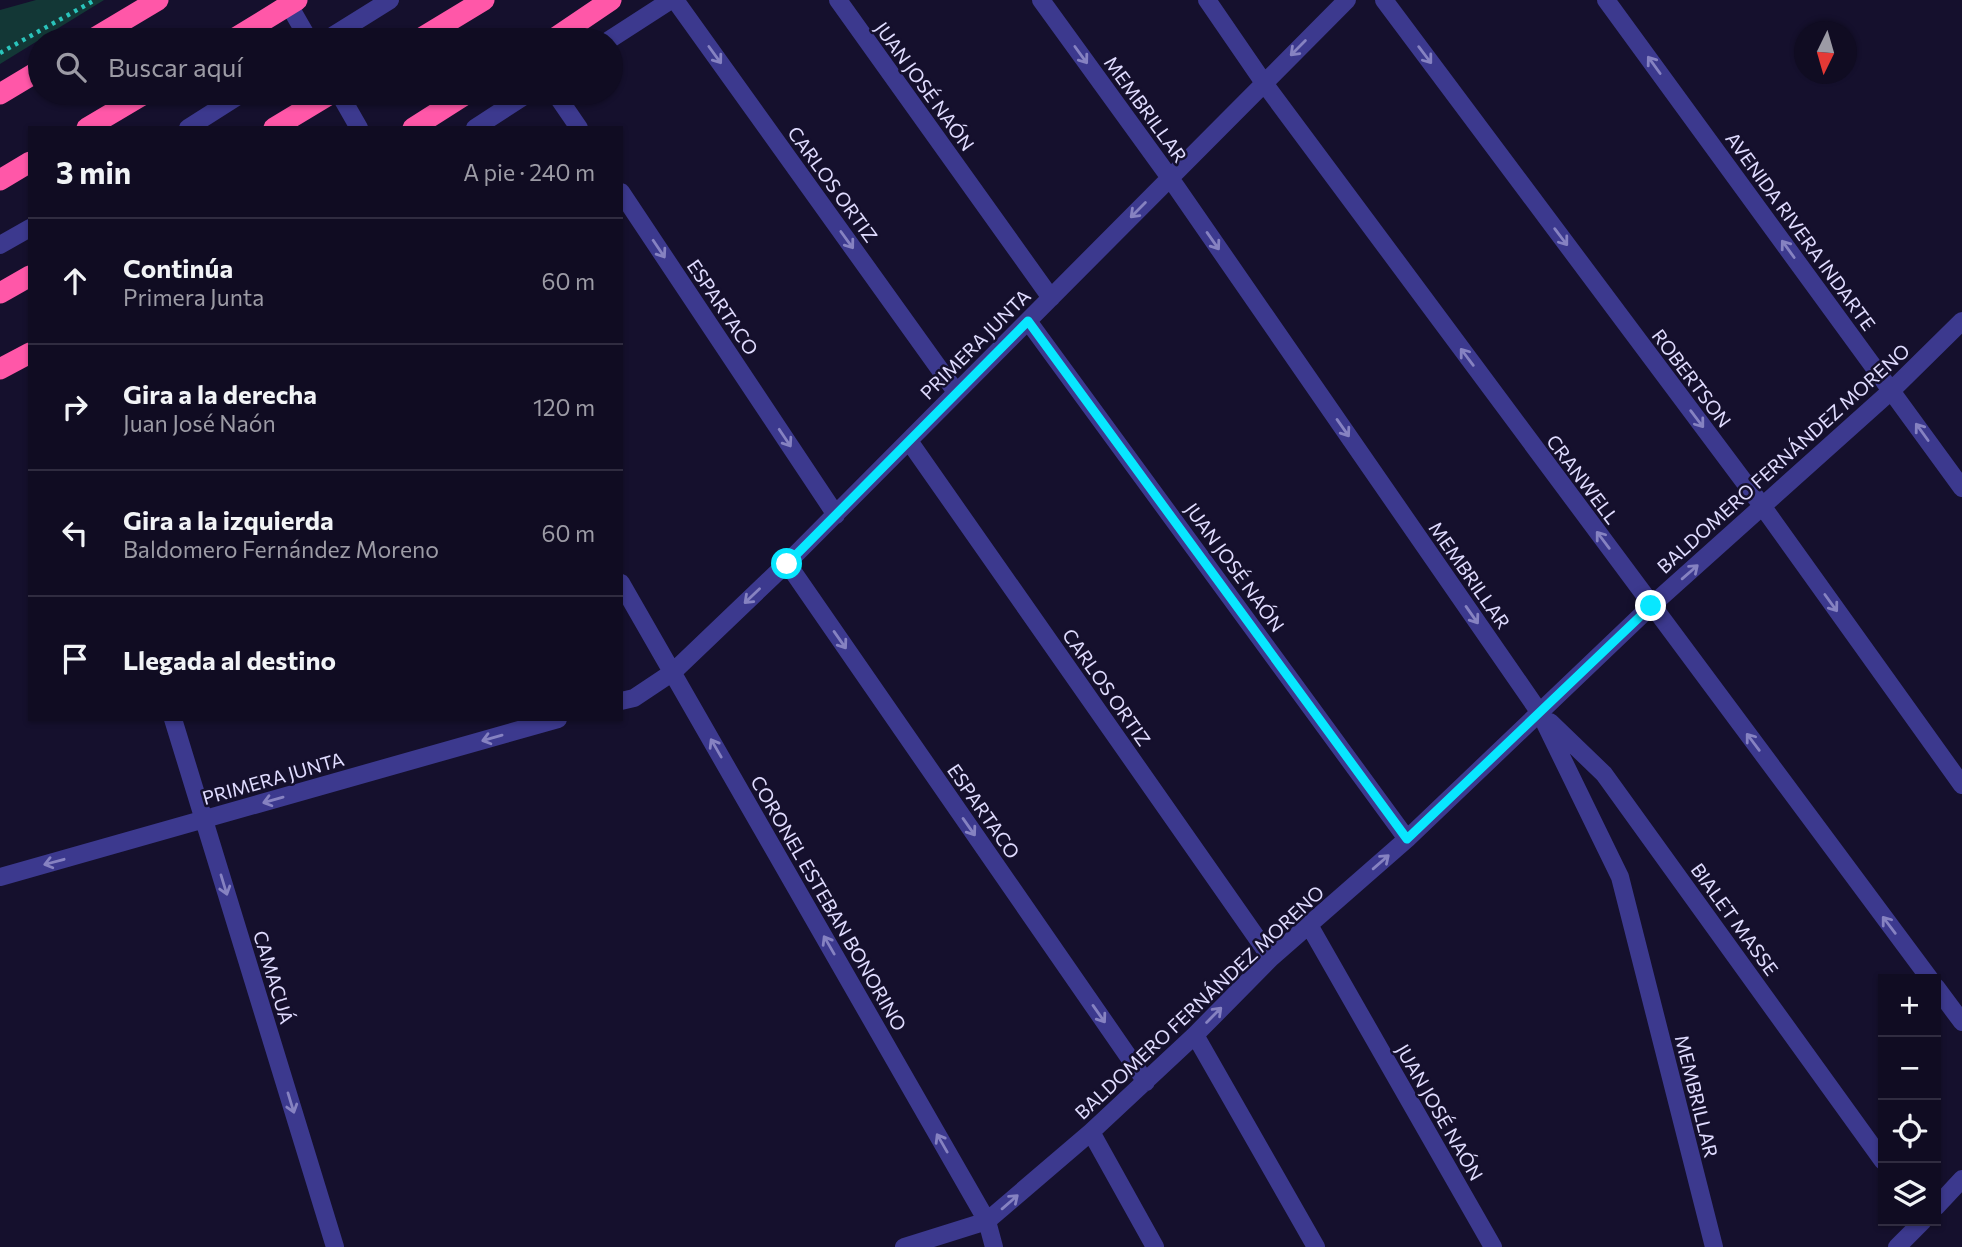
<!DOCTYPE html>
<html lang="es">
<head>
<meta charset="utf-8">
<style>
  :root { --surface:#100c22; --page:#19152a; --text:#f1f3f6; --muted:#9c9ba5; --line:#302c40 }
  body { margin:0; font-family:Commissioner,sans-serif; background:var(--page); color:var(--text) }
  .controls { position:absolute; right:21px; bottom:21px; display:grid; overflow:hidden; border-radius:0px; box-shadow:0 2px 5px #0004 }
  .controls button { width:63px; height:63px; display:grid; place-items:center; padding:0; border:0; border-bottom:2px solid var(--line); background:var(--surface); color:var(--text); font:35px sans-serif }
  .compass { position:absolute; left:1794px; top:21px; width:63px; height:63px; border-radius:50%; background:var(--surface); box-shadow:0 2px 5px #0004; rotate:185deg }
  .stop { position:absolute; width:21px; height:21px; margin:-16px; border:5px solid #08e7ff; border-radius:50%; background:#fff }
  .stop.end { background:#08e7ff; border-color:#fff; box-shadow:0 2px 7px #0008 }
  .list { margin:0; padding:0; list-style:none }
  h2 { display:flex; justify-content:space-between; align-items:center; height:91px; margin:0; padding:0 28px; font-size:30px }
  h2 small { font-size:23px; font-weight:400; color:var(--muted) }
  .list li { display:grid; grid-template-columns:46px 1fr auto; gap:21px; align-items:center; box-sizing:border-box; height:126px; padding:0 28px; border-top:2px solid var(--line) }
  .list b { display:block; font-size:26px; white-space:nowrap }
  .list p { margin:0; font-size:23px; white-space:nowrap; color:var(--muted) }
  .list em { font-size:23px; font-style:normal; color:var(--muted) }
  .icon { flex:none; width:38px; height:38px; fill:none; stroke:currentColor; stroke-width:2; stroke-linecap:round; stroke-linejoin:round }
  .map { position:relative; flex:none; width:1962px; height:1247px; overflow:hidden }
  .search { position:absolute; background:var(--surface); box-shadow:0 2px 5px #0004; left:28px; top:28px; width:595px; height:77px; display:flex; align-items:center; gap:18px; box-sizing:border-box; padding:0 24px; border-radius:38px; color:var(--muted); font-size:26px }
  .panel { position:absolute; background:var(--surface); box-shadow:0 2px 5px #0004; left:28px; top:126px; width:595px; height:595px; border-radius:0px }
  .map>svg:first-child { display:block }
  .park { fill:#133736 }
  .lines { fill:none; stroke-linecap:round; stroke-linejoin:round }
  .path { stroke:#2ac4bb; stroke-width:4.5; stroke-dasharray:3.5 5; stroke-linecap:butt }
  .minor { stroke:#3c398e; stroke-width:18 }
  .highway { stroke:#ff57a8; stroke-width:21 }
  .highway-bridge { stroke:#ff57a8; stroke-width:21 }
  .oneway { stroke:#8682c1 }
  .route { stroke:#08e7ff; stroke-width:9 }
  .labels { text-anchor:middle; dominant-baseline:central; stroke-width:5; stroke-linejoin:round; paint-order:stroke }
  .street-label { font-size:19px; fill:#e0dcff; stroke:#15102d }
</style>
</head>
<body>
<div class="map">
<svg width="1962" height="1247" viewBox="0 0 1962 1247">
  <rect width="100%" height="100%" fill="#15102d"/>
  <path class="park" d="M36,0H104L0,64V10Z"/>
  <g class="lines">
    <path class="path" d="M0,53L95,0"/>
    <path class="minor" d="M286,0L309,40
      M675,0L956,392
      M838,0L1051,298
      M1041,0L1170,178L1540,713L1620,877L1714,1247
      M1207,0L1264,83L1930,979
      M1384,0L1763,507L1962,785
      M1606,0L1962,488
      M326,40L390,0
      M609,40L671,0
      M339,93L359,128
      M555,93L579,128
      M188,128L243,93
      M475,128L529,93
      M621,192L836,515
      M0,245L30,228
      M1028,321L1407,839
      M909,441L1271,958
      M787,563L1146,1082
      M621,583L987,1221L994,1247
      M621,701L634,698L673,672L787,563L1347,0
      M173,719L335,1247
      M1550,722L1604,774L1883,1161
      M0,877L558,719
      M1309,925L1493,1247
      M1936,987L1962,1022
      M1195,1035L1316,1247
      M1091,1132L1155,1247
      M1936,1207L1962,1179
      M904,1247L987,1221L1091,1132L1195,1035L1271,958L1407,839L1651,606L1892,390L1962,321
      M1897,1247L1923,1221"/>
    <path class="highway" d="M91,40L158,0
      M418,40L484,0
      M552,40L611,0
      M0,94L40,70
      M87,128L146,93
      M274,128L332,93
      M413,128L468,93
      M0,180L30,162
      M0,293L30,276
      M0,369L30,353"/>
    <path class="highway-bridge" d="M232,40L297,0"/>
  </g>
  <defs><path id="oneway-shaft" d="M-6 0H5M1.5-3L5.5 0L1.5 3" fill="none" stroke-width="1.6" stroke-linecap="round" stroke-linejoin="round" transform="scale(1.75)"/></defs>
  <g class="oneway">
    <use href="#oneway-shaft" transform="translate(1298 48) rotate(135)"/>
    <use href="#oneway-shaft" transform="translate(715 55) rotate(54)"/>
    <use href="#oneway-shaft" transform="translate(1081 55) rotate(54)"/>
    <use href="#oneway-shaft" transform="translate(1425 55) rotate(53)"/>
    <use href="#oneway-shaft" transform="translate(1654 65) rotate(-126)"/>
    <use href="#oneway-shaft" transform="translate(1138 210) rotate(135)"/>
    <use href="#oneway-shaft" transform="translate(1561 237) rotate(53)"/>
    <use href="#oneway-shaft" transform="translate(847 240) rotate(54)"/>
    <use href="#oneway-shaft" transform="translate(1213 241) rotate(55)"/>
    <use href="#oneway-shaft" transform="translate(659 249) rotate(56)"/>
    <use href="#oneway-shaft" transform="translate(1788 249) rotate(-126)"/>
    <use href="#oneway-shaft" transform="translate(1467 357) rotate(-127)"/>
    <use href="#oneway-shaft" transform="translate(1697 419) rotate(53)"/>
    <use href="#oneway-shaft" transform="translate(1343 428) rotate(55)"/>
    <use href="#oneway-shaft" transform="translate(1922 432) rotate(-126)"/>
    <use href="#oneway-shaft" transform="translate(785 438) rotate(56)"/>
    <use href="#oneway-shaft" transform="translate(1603 540) rotate(-127)"/>
    <use href="#oneway-shaft" transform="translate(1690 572) rotate(-41)"/>
    <use href="#oneway-shaft" transform="translate(752 596) rotate(136)"/>
    <use href="#oneway-shaft" transform="translate(1831 603) rotate(54)"/>
    <use href="#oneway-shaft" transform="translate(1472 615) rotate(55)"/>
    <use href="#oneway-shaft" transform="translate(840 640) rotate(55)"/>
    <use href="#oneway-shaft" transform="translate(492 738) rotate(164)"/>
    <use href="#oneway-shaft" transform="translate(1753 742) rotate(-127)"/>
    <use href="#oneway-shaft" transform="translate(716 748) rotate(-120)"/>
    <use href="#oneway-shaft" transform="translate(273 800) rotate(164)"/>
    <use href="#oneway-shaft" transform="translate(969 827) rotate(55)"/>
    <use href="#oneway-shaft" transform="translate(54 862) rotate(165)"/>
    <use href="#oneway-shaft" transform="translate(1381 862) rotate(-41)"/>
    <use href="#oneway-shaft" transform="translate(224 885) rotate(73)"/>
    <use href="#oneway-shaft" transform="translate(1889 925) rotate(-127)"/>
    <use href="#oneway-shaft" transform="translate(829 945) rotate(-120)"/>
    <use href="#oneway-shaft" transform="translate(1099 1014) rotate(55)"/>
    <use href="#oneway-shaft" transform="translate(1214 1015) rotate(-45)"/>
    <use href="#oneway-shaft" transform="translate(291 1103) rotate(73)"/>
    <use href="#oneway-shaft" transform="translate(942 1143) rotate(-120)"/>
    <use href="#oneway-shaft" transform="translate(1010 1202) rotate(-41)"/>
  </g>
  <g class="lines">
    <path class="route" d="M787,564L1028,321L1407,839L1651,606"/>
  </g>
  <g class="labels">
    <g class="street-label">
      <text transform="translate(925 86) rotate(54)">JUAN JOSÉ NAÓN</text>
      <text transform="translate(1146 109) rotate(54)">MEMBRILLAR</text>
      <text transform="translate(833 184) rotate(54)">CARLOS ORTIZ</text>
      <text transform="translate(1801 231) rotate(54)">AVENIDA RIVERA INDARTE</text>
      <text transform="translate(723 307) rotate(56)">ESPARTACO</text>
      <text transform="translate(975 344) rotate(-45)">PRIMERA JUNTA</text>
      <text transform="translate(1692 378) rotate(53)">ROBERTSON</text>
      <text transform="translate(1783 458) rotate(-42)">BALDOMERO FERNÁNDEZ MORENO</text>
      <text transform="translate(1583 479) rotate(53)">CRANWELL</text>
      <text transform="translate(1235 567) rotate(54)">JUAN JOSÉ NAÓN</text>
      <text transform="translate(1470 575) rotate(55)">MEMBRILLAR</text>
      <text transform="translate(1107 687) rotate(55)">CARLOS ORTIZ</text>
      <text transform="translate(273 778) rotate(-16)">PRIMERA JUNTA</text>
      <text transform="translate(984 811) rotate(55)">ESPARTACO</text>
      <text transform="translate(829 903) rotate(60)">CORONEL ESTEBAN BONORINO</text>
      <text transform="translate(1735 919) rotate(54)">BIALET MASSE</text>
      <text transform="translate(274 977) rotate(73)">CAMACUÁ</text>
      <text transform="translate(1199 1002) rotate(-43)">BALDOMERO FERNÁNDEZ MORENO</text>
      <text transform="translate(1697 1096) rotate(76)">MEMBRILLAR</text>
      <text transform="translate(1440 1112) rotate(60)">JUAN JOSÉ NAÓN</text>
    </g>
  </g>
</svg>
<div class="controls">
<button>+</button>
<button>−</button>
<button><svg class="icon" aria-label="locate" viewBox="0 0 24 24"><circle cx="12" cy="12" r="6"/><path d="M12 2v4M12 18v4M2 12h4M18 12h4"/></svg></button>
<button><svg class="icon" aria-label="layers" viewBox="0 0 24 24"><path d="M12 4l9 5-9 5-9-5zM3 14l9 5 9-5"/></svg></button>
</div>
<svg class="compass" viewBox="-18 -18 36 36"><path d="M0-13l5 13h-10z" fill="#e53935"/><path d="M0 13l5-13h-10z" fill="#9c9ba5"/></svg>
<div class="stop" style="left:787px;top:564px"></div>
<div class="stop end" style="left:1651px;top:606px"></div>
<div class="search"><svg class="icon" aria-label="search" viewBox="0 0 24 24"><circle cx="10" cy="10" r="6"/><path d="M15 15l6 6"/></svg>Buscar aquí</div>
<section class="panel">
<h2>3 min<small>A pie · 240 m</small></h2>
<ul class="list">
<li><svg class="icon" aria-label="ahead" viewBox="0 0 24 24"><path d="M12 20V5M6 11l6-6 6 6"/></svg><div><b>Continúa</b><p>Primera Junta</p></div><em>60 m</em></li>
<li><svg class="icon" aria-label="right" viewBox="0 0 24 24"><path d="M7 20v-9h11M14 6l5 5-5 5"/></svg><div><b>Gira a la derecha</b><p>Juan José Naón</p></div><em>120 m</em></li>
<li><svg class="icon" aria-label="left" viewBox="0 0 24 24"><path d="M17 20v-9H6M10 6l-5 5 5 5"/></svg><div><b>Gira a la izquierda</b><p>Baldomero Fernández Moreno</p></div><em>60 m</em></li>
<li><svg class="icon" aria-label="arrive" viewBox="0 0 24 24"><path d="M6 21V4h12l-3 4 3 4H6"/></svg><div><b>Llegada al destino</b></div></li>
</ul>
</section>
</div>
</body>
</html>
